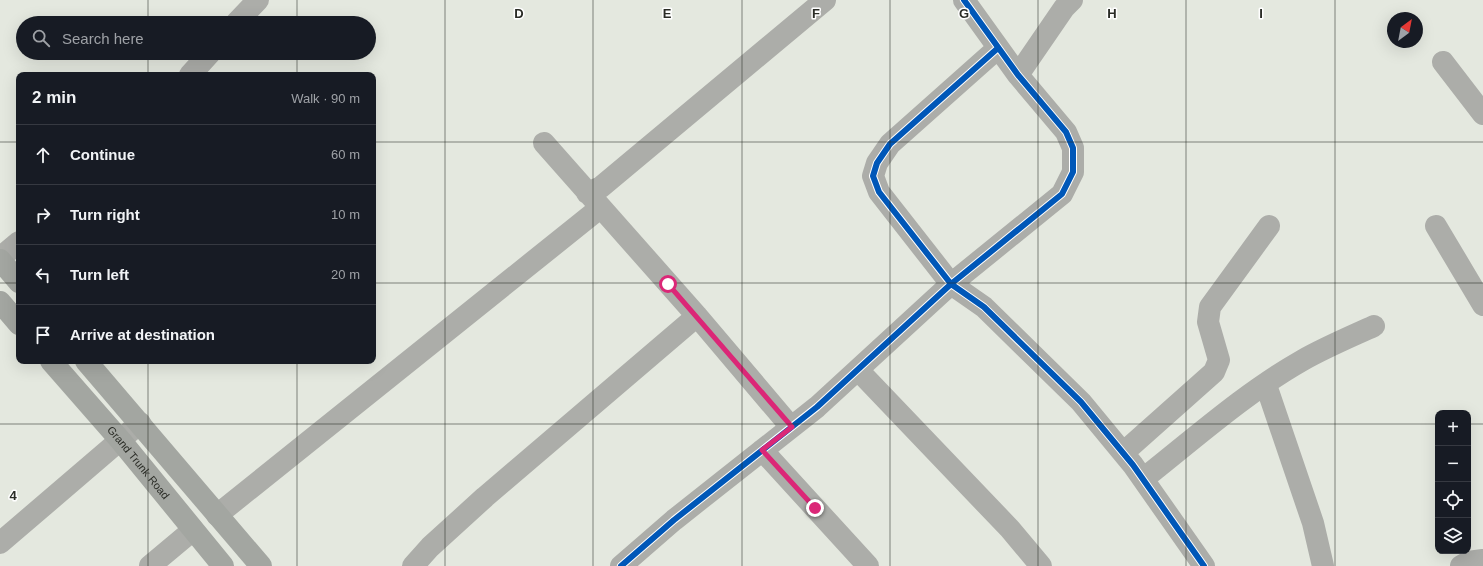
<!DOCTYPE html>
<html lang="en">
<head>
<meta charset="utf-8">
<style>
  :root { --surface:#171b24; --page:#20242c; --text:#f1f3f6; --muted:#9ea1a6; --line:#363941 }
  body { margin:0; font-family:Helvetica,sans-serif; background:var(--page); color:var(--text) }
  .controls { position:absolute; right:12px; bottom:12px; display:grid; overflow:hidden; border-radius:8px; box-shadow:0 4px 16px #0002 }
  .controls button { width:36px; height:36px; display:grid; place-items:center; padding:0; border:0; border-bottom:1px solid var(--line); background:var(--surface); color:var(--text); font:20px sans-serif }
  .compass { position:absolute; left:1387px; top:12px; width:36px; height:36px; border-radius:50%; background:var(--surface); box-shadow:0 4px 16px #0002; rotate:32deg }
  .stop { position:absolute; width:12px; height:12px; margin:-9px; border:3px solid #db2777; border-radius:50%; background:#fff }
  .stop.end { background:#db2777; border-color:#fff; box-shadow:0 1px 4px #0008 }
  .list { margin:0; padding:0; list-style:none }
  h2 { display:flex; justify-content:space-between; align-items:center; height:52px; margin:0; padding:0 16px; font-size:17px }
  h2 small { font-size:13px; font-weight:400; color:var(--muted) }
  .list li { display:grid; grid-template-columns:26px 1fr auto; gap:12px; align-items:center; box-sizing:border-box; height:60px; padding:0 16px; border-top:1px solid var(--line) }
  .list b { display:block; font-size:15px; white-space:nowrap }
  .list em { font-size:13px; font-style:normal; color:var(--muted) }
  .icon { flex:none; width:22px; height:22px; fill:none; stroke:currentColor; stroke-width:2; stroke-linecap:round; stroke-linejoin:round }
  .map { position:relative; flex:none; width:1483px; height:566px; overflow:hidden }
  .search { position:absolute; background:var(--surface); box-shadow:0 4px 16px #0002; left:16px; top:16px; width:360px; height:44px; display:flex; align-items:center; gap:10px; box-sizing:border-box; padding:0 14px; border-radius:22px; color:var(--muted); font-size:15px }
  .panel { position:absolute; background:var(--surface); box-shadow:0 4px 16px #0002; left:16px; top:72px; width:360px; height:292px; border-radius:8px }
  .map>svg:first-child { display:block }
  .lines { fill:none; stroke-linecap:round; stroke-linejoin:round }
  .minor { stroke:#acada9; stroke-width:22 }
  .major { stroke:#a3a6a1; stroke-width:22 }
  .cycleway-casing { stroke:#fff; stroke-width:8 }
  .cycleway { stroke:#0057b8; stroke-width:6 }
  .route { stroke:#db2777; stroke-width:5 }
  .grid { fill:none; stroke:#2a2c26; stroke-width:1; stroke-opacity:0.55 }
  .labels { text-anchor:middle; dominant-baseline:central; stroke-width:3; stroke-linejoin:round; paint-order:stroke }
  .street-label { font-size:11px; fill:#2a2c26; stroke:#fff }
  .grid-label { font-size:13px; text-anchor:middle; font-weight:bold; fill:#2a2c26; stroke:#fff; stroke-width:3; stroke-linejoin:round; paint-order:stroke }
</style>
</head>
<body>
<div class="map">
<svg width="1483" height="566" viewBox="0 0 1483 566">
  <rect width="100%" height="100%" fill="#e4e8df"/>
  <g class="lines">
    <path class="minor" d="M236,23L258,0
      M998,48L890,144L877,163L873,176L879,192L951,284L984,307L1081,402L1133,465L1204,566
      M1443,62L1483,114
      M190,75L210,53
      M1018,75L1064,8L1072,0
      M544,143L697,316L791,427
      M587,193L601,187L825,0
      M1436,226L1483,305
      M0,258L19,242
      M858,370L1010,529L1041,566
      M1266,385L1313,523L1323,566
      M762,450L868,566
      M1123,453L1214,372L1219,360L1208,322L1210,307L1269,226
      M1143,479C1195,438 1245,393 1303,360C1326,347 1350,337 1374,326
      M217,515L600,208
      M0,543L140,423
      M150,566L193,530
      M413,566L430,547L485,497L697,316
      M621,566L674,520L817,407L951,284L1062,194L1073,172V148L1066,132L1018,75L964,0
      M1461,566L1468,562L1483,560"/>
    <g class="major">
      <path d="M0,260L19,282"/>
      <path d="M0,302L19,324"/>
      <path id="s1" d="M51,361L121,441L223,566"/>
      <path d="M86,361L261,566"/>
    </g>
    <g class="cycleway-casing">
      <path id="cycleway" d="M998,48L890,144L877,163L873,176L879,192L951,284L984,307L1081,402L1133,465L1204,566
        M621,566L674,520L817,407L951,284L1062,194L1073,172V148L1066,132L1018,75L964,0"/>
    </g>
    <use href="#cycleway" class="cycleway"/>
  </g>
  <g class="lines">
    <path class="route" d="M668,284L792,427L762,450L815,508"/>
  </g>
  <path class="grid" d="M148,0V23M297,0V23M445,0V566M593,0V566M742,0V566M890,0V566M1038,0V566M1186,0V566M1335,0V566M148,53V75M297,53V75M0,142H19M373,142H1483M0,283H19M373,283H1483M148,361V566M297,361V566M0,424H1438M1468,424H1483"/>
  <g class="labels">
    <g class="street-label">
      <text stroke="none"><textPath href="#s1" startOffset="134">Grand Trunk Road</textPath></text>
    </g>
  </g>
  <g class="grid-label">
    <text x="519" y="18">D</text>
    <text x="667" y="18">E</text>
    <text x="816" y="18">F</text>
    <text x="964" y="18">G</text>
    <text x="1112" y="18">H</text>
    <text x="1261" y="18">I</text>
    <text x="13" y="500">4</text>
  </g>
</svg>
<div class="controls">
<button>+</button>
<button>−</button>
<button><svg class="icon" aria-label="locate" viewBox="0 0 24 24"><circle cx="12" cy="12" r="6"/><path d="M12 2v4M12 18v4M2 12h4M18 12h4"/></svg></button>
<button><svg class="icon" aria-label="layers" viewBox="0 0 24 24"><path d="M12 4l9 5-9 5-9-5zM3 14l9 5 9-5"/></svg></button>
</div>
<svg class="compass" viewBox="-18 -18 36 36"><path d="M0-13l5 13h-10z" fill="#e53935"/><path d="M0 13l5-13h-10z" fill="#9ea1a6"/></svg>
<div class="stop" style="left:668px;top:284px"></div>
<div class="stop end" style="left:815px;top:508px"></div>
<div class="search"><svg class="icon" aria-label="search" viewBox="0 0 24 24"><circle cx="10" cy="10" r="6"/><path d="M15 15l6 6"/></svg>Search here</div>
<section class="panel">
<h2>2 min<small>Walk · 90 m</small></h2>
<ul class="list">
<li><svg class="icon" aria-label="ahead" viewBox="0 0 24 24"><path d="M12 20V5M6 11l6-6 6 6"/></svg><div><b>Continue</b></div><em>60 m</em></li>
<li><svg class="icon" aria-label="right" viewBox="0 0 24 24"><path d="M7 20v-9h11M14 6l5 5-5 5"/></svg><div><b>Turn right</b></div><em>10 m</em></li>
<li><svg class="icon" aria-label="left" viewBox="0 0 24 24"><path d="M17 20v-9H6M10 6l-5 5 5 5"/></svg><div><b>Turn left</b></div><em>20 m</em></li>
<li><svg class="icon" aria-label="arrive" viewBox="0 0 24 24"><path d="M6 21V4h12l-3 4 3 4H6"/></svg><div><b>Arrive at destination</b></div></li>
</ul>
</section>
</div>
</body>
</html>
